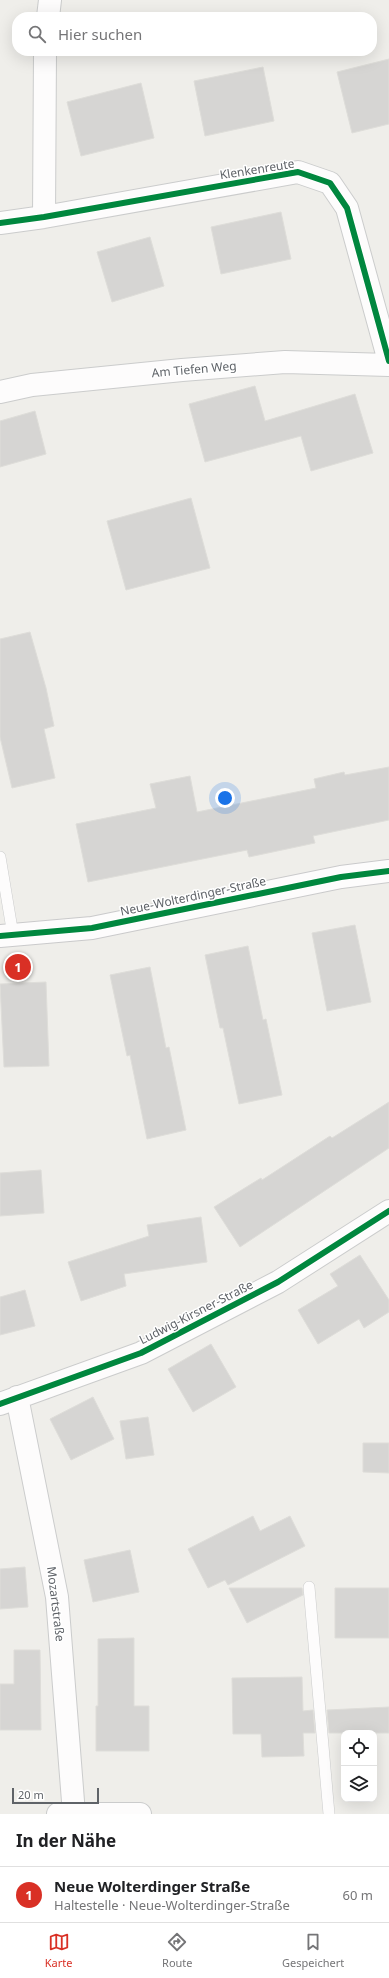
<!DOCTYPE html>
<html lang="de">
<head>
<meta charset="utf-8">
<style>
  :root { --surface:#fff; --page:#f6f6f6; --text:#202124; --muted:#757577; --line:#e0e0e0; --accent:#d93025 }
  body { margin:0; font-family:"Noto Sans",sans-serif; background:var(--page); color:var(--text) }
  .controls { position:absolute; right:12px; bottom:12px; display:grid; overflow:hidden; border-radius:8px; box-shadow:0 4px 16px #0002 }
  .controls button { width:36px; height:36px; display:grid; place-items:center; padding:0; border:0; border-bottom:1px solid var(--line); background:var(--surface); color:var(--text); font:20px sans-serif }
  .scale { position:absolute; left:12px; bottom:10px; width:87px; box-sizing:border-box; padding-left:4px; border:2px solid #5f6368; border-top:0; font-size:11px; line-height:14px; white-space:nowrap; color:#5f6368; -webkit-text-stroke:3px #fff; paint-order:stroke }
  .you { position:absolute; left:225px; top:798px; width:14px; height:14px; margin:-10px; border:3px solid #fff; border-radius:50%; background:#1a73e8; box-shadow:0 0 0 6px #1a73e833 }
  .badge { display:grid; place-items:center; width:26px; height:26px; border-radius:50%; background:var(--accent); color:#fff; font-size:13px; font-weight:700 }
  .pin { position:absolute; translate:-50% -50%; border:2px solid #fff; box-shadow:0 1px 4px #0006 }
  .list { margin:0; padding:0; list-style:none }
  h2 { display:flex; justify-content:space-between; align-items:center; height:52px; margin:0; padding:0 16px; font-size:17px }
  h2 small { font-size:13px; font-weight:400; color:var(--muted) }
  .list li { display:grid; grid-template-columns:26px 1fr auto; gap:12px; align-items:center; box-sizing:border-box; height:56px; padding:0 16px; border-top:1px solid var(--line) }
  .list b { display:block; font-size:15px; white-space:nowrap }
  .list p { margin:0; font-size:13px; white-space:nowrap; color:var(--muted) }
  .list em { font-size:13px; font-style:normal; color:var(--muted) }
  .icon { flex:none; width:22px; height:22px; fill:none; stroke:currentColor; stroke-width:2; stroke-linecap:round; stroke-linejoin:round }
  .map { position:relative; flex:none; width:389px; height:1814px; overflow:hidden }
  .search { position:absolute; background:var(--surface); box-shadow:0 4px 16px #0002; left:12px; right:12px; top:12px; height:44px; display:flex; align-items:center; gap:10px; box-sizing:border-box; padding:0 14px; border-radius:16px; color:var(--muted); font-size:15px }
  .sheet { height:108px; background:var(--surface) }
  nav { display:flex; justify-content:space-around; align-items:center; box-sizing:border-box; height:56px; border-top:1px solid var(--line); background:var(--surface); font-size:11px; color:var(--muted) }
  nav a { display:grid; justify-items:center; gap:2px }
  nav .on { color:var(--accent) }
  .map>svg:first-child { display:block }
  .building { fill:#d6d5d3; stroke:#deddd9 }
  .lines { fill:none; stroke-linecap:round; stroke-linejoin:round }
  .lane-casing { stroke:#cbcccc; stroke-width:12 }
  .street-casing { stroke:#cbcccc; stroke-width:24 }
  .secondary-casing { stroke:#cacacb; stroke-width:24 }
  .lane { stroke:#fdfcfc; stroke-width:11 }
  .street { stroke:#fdfcfc; stroke-width:22 }
  .secondary { stroke:#fdfcfc; stroke-width:22 }
  .cycleway-casing { stroke:#fff; stroke-width:8 }
  .cycleway { stroke:#00873e; stroke-width:6 }
  .labels { text-anchor:middle; dominant-baseline:central; stroke-width:3; stroke-linejoin:round; paint-order:stroke }
  .street-label { font-size:12px; fill:#5f6368; stroke:#fff }
</style>
</head>
<body>
<div class="map">
<svg width="389" height="1814" viewBox="0 0 389 1814">
  <rect width="100%" height="100%" fill="#efeeea"/>
  <path class="building" d="M389,59V124L352,133L337,72Z
    M263,67L274,121L205,136L194,81Z
    M141,83L154,138L81,156L67,102Z
    M281,212L291,259L221,274L211,227Z
    M150,237L164,286L112,302L97,252Z
    M255,386L265,421L355,394L373,453L311,471L301,436L205,462L189,404Z
    M35,411L46,454L0,467V421Z
    M191,498L210,568L126,590L107,521Z
    M30,632L46,688L54,726L44,729L55,778L12,788L0,737V639Z
    M389,767V820L313,836L315,843L249,857L247,850L88,882L76,824L156,808L150,784L190,776L197,812L316,788L314,779L344,772L345,775Z
    M355,925L371,1002L327,1011L312,933Z
    M248,946L263,1020L266,1019L282,1095L239,1104L223,1028H220L205,955Z
    M150,967L166,1048L169,1047L186,1130L147,1139L130,1055L127,1056L110,975Z
    M46,982L49,1066L4,1067L0,984Z
    M389,1102V1148L240,1247L214,1207L261,1178L262,1180L330,1136L332,1138Z
    M41,1170L44,1213L0,1216V1173Z
    M201,1217L207,1262L124,1274L126,1286L81,1301L68,1262L149,1236L147,1225Z
    M360,1255L389,1300V1312L364,1328L359,1319L318,1344L298,1310L338,1286L330,1274Z
    M25,1290L35,1326L0,1335V1297Z
    M211,1344L236,1387L193,1412L168,1369Z
    M93,1397L114,1439L71,1460L50,1419Z
    M148,1417L154,1455L126,1459L120,1421Z
    M363,1443H389V1473L363,1472Z
    M253,1516L260,1531L290,1516L305,1546L228,1585L225,1580L208,1588L188,1549Z
    M130,1550L139,1592L93,1602L84,1560Z
    M25,1567L28,1607L0,1609V1569Z
    M229,1588H302L303,1595L247,1623Z
    M335,1588H389V1638H335Z
    M134,1638V1706H149V1751H96V1706H98V1639Z
    M14,1650H40L41,1730H0V1684H14Z
    M302,1677L303,1711L313,1710L315,1733H303L304,1756L262,1757L261,1734H233L232,1678Z
    M389,1707V1733H329L327,1710Z"/>
  <g class="lines">
    <g class="lane-casing">
      <path id="lane" d="M0,857L13,935
        M309,1587L329,1814"/>
    </g>
    <g class="street-casing">
      <path id="street" d="M48,17L50,0
        M44,217L45,51
        M0,223L44,217L298,172L330,183L347,208L389,361
        M0,392L32,385L182,370L285,362L389,365
        M17,1397L57,1597L74,1814
        M0,1404L141,1353L278,1282L389,1211
        M58,1814H140"/>
    </g>
    <g class="secondary-casing">
      <path id="secondary" d="M0,936L92,928L341,877L389,871"/>
    </g>
    <use href="#lane" class="lane"/>
    <use href="#street" class="street"/>
    <use href="#secondary" class="secondary"/>
    <g class="cycleway-casing">
      <path id="cycleway" d="M0,223L44,217L298,172L330,183L347,208L389,361
        M0,936L92,928L341,877L389,871
        M0,1404L141,1353L278,1282L389,1211"/>
    </g>
    <use href="#cycleway" class="cycleway"/>
  </g>
  <g class="labels">
    <g class="street-label">
      <text transform="translate(257 169) rotate(-9)">Klenkenreute</text>
      <text transform="translate(194 369) rotate(-5)">Am Tiefen Weg</text>
      <text transform="translate(193 896) rotate(-12)">Neue-Wolterdinger-Straße</text>
      <text transform="translate(196 1312) rotate(-27)">Ludwig-Kirsner-Straße</text>
      <text transform="translate(56 1604) rotate(83)">Mozartstraße</text>
    </g>
  </g>
</svg>
<div class="controls">
<button><svg class="icon" aria-label="locate" viewBox="0 0 24 24"><circle cx="12" cy="12" r="6"/><path d="M12 2v4M12 18v4M2 12h4M18 12h4"/></svg></button>
<button><svg class="icon" aria-label="layers" viewBox="0 0 24 24"><path d="M12 4l9 5-9 5-9-5zM3 14l9 5 9-5"/></svg></button>
</div>
<div class="scale">20 m</div>
<div class="you"></div>
<div class="pin badge" style="left:18px;top:967px">1</div>
<div class="search"><svg class="icon" aria-label="search" viewBox="0 0 24 24"><circle cx="10" cy="10" r="6"/><path d="M15 15l6 6"/></svg>Hier suchen</div>
</div>
<section class="sheet">
<h2>In der Nähe<small></small></h2>
<ul class="list">
<li><span class="badge">1</span><div><b>Neue Wolterdinger Straße</b><p>Haltestelle · Neue-Wolterdinger-Straße</p></div><em>60 m</em></li>
</ul>
</section>
<nav>
<a class="on"><svg class="icon" aria-label="map" viewBox="0 0 24 24"><path d="M3 6l6-2 6 2 6-2v14l-6 2-6-2-6 2zM9 4v14M15 6v14"/></svg>Karte</a>
<a><svg class="icon" aria-label="directions" viewBox="0 0 24 24"><path d="M12 3l9 9-9 9-9-9zM9 14v-3h6M13 9l2 2-2 2"/></svg>Route</a>
<a><svg class="icon" aria-label="saved" viewBox="0 0 24 24"><path d="M7 4h10v16l-5-4-5 4z"/></svg>Gespeichert</a>
</nav>
</body>
</html>
